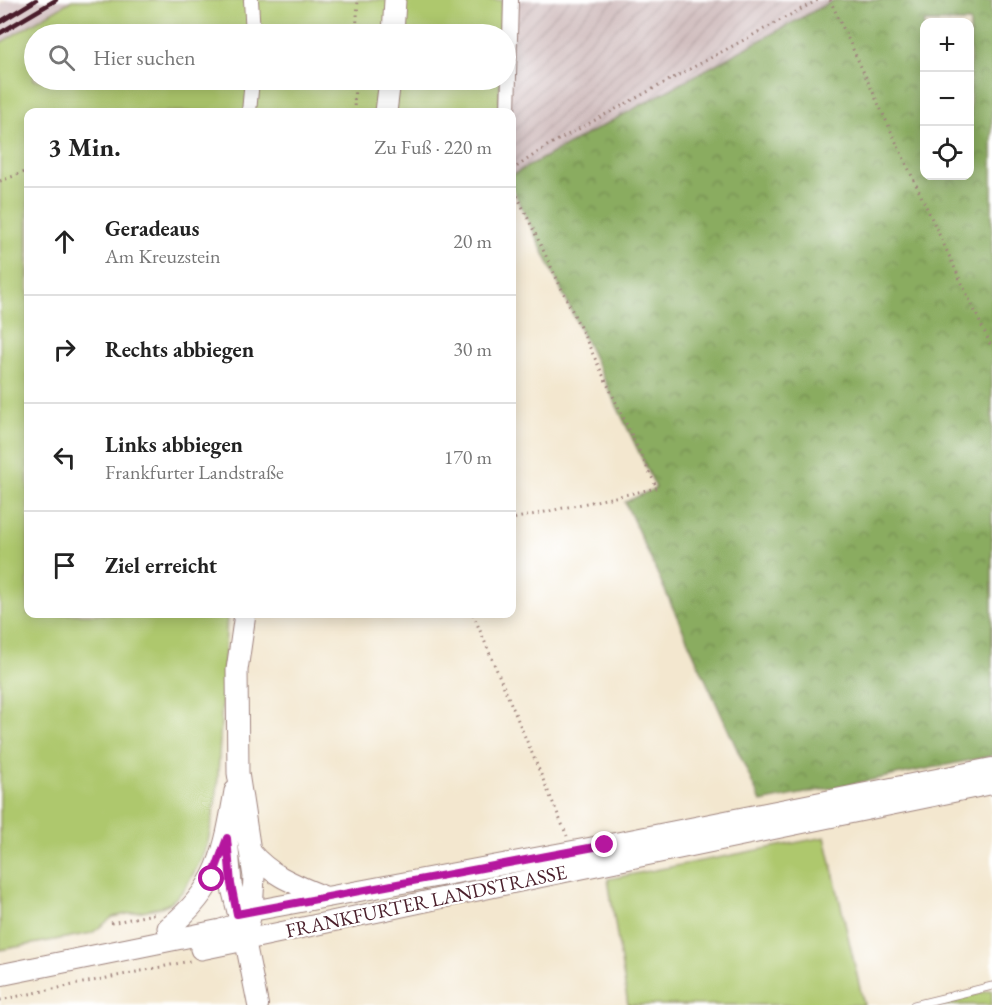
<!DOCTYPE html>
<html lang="de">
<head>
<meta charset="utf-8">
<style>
  :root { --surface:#fff; --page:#f2f2f2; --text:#222; --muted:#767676; --line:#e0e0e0 }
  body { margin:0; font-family:"EB Garamond",serif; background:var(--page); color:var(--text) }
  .controls { position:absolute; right:18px; top:18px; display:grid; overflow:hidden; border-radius:12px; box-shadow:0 3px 15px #0003 }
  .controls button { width:54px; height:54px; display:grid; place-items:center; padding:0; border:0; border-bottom:2px solid var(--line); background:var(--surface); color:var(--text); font:30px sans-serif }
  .stop { position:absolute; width:18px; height:18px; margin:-14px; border:4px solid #b5179e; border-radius:50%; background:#fff }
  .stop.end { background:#b5179e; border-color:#fff; box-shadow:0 2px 6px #0008 }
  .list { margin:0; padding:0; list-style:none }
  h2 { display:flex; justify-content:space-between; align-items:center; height:78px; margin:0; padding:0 24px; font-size:26px }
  h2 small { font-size:20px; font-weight:400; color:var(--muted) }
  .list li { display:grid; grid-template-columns:39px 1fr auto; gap:18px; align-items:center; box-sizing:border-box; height:108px; padding:0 24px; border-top:2px solid var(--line) }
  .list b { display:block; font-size:22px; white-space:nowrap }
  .list p { margin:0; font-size:20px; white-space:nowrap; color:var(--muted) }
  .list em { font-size:20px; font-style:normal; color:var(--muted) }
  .icon { flex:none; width:33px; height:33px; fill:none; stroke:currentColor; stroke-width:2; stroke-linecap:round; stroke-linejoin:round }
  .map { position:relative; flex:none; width:992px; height:1005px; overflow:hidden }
  .search { position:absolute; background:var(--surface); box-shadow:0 3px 15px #0003; left:24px; top:24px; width:492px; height:66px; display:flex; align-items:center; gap:15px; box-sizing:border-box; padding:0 21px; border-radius:33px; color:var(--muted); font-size:22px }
  .panel { position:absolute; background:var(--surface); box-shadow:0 3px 15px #0003; left:24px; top:108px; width:492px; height:510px; border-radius:12px }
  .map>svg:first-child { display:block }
  .industrial { fill:url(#industrial-furrows) }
  .railway { fill:#d2bfc0 }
  .green { fill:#aec86d; stroke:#7c744c; stroke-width:1.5 }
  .forest { fill:url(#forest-crowns); stroke:#6a6646; stroke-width:1.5; fill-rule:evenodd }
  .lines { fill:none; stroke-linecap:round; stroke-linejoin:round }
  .lane-casing { stroke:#9e837d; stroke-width:9 }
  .street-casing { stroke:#9e837d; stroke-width:16 }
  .secondary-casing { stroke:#9e837d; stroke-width:22 }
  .primary-casing { stroke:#9e837d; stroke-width:23 }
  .path { stroke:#9e837d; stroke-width:3; stroke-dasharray:1.5 4.5; stroke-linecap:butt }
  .lane { stroke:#fff; stroke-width:7 }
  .street { stroke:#fff; stroke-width:14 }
  .secondary { stroke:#fff; stroke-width:20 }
  .primary { stroke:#fff; stroke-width:21 }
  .rail { stroke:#4a1f2b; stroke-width:4.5 }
  .route { stroke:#b5179e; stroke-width:8 }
  .labels { text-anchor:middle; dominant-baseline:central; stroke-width:4.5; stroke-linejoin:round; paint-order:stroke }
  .street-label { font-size:20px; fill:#4a1f2b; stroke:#fff }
</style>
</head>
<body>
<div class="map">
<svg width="992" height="1005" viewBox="0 0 992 1005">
  <defs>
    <pattern id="industrial-furrows" width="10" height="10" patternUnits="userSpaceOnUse" patternTransform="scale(1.5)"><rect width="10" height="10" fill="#d2bfc0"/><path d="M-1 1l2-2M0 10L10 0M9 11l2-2" fill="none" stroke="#b6a4a5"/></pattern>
    <pattern id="forest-crowns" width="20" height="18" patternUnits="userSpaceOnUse" patternTransform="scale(1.5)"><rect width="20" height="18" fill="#8aac60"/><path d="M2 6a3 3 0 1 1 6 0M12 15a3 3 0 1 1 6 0" fill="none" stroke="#738b4f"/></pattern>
  </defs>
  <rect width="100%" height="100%" fill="#fff"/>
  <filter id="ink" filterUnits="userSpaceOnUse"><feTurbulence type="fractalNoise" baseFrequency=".0167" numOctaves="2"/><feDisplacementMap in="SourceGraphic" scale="12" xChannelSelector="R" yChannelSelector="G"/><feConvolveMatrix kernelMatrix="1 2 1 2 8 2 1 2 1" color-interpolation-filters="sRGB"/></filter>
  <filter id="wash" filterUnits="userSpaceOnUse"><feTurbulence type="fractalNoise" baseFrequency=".008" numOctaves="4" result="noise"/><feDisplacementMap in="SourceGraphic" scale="24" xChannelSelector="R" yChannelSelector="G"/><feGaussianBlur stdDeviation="1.35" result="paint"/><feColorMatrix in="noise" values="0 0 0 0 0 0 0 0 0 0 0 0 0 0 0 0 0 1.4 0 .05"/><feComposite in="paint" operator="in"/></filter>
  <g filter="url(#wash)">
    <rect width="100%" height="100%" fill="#f3e7cf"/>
    <path class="industrial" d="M502,0H834V1L512,175V112H499L500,80H506V34H501Z"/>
    <path class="railway" d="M7,0H72L0,43V4Z"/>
    <path class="green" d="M72,0H502L501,34H34V80H500L499,112H28V614H227L217,793L208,842L198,866L183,891L170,903L161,907L113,917L92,933L0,950V43Z
      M825,837L864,1005H628L608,879Z
      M992,990V1005H930Z"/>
    <path class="forest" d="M834,0H992V756L761,802L625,502L656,488L512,187V175ZM924,22H970V176H924Z"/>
  </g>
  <g filter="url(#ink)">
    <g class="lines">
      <g class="lane-casing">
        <path id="lane" d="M914,1005L992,986"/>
      </g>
      <g class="street-casing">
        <path id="street" d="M251,0L253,34
          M249,112L252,80
          M508,112L511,0"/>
      </g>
      <g class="secondary-casing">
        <path id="secondary" d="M251,852C271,876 297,885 326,897
          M245,940L536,878L992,784
          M258,1005L245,940L252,911L605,845L992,768"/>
      </g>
      <g class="primary-casing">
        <path id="primary" d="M393,34L395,0
          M386,112L390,80
          M168,928C218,889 225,851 235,791
          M201,949L245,940L231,884L227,838
          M0,975L221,930L235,925L252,911L254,877L238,773L237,670L245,614"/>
      </g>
      <path class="path" d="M830,0L992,348
        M356,34L358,0
        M354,112L355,80
        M512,170L547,146L818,0
        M0,181L28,171
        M512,185L657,488L512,519
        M473,614L567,836
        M111,923L158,913
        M0,1000L190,961"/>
      <use href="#lane" class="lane"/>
      <use href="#street" class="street"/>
      <use href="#secondary" class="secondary"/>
      <use href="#primary" class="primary"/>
      <path class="rail" d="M0,22L36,0
        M0,33L56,0"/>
    </g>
  </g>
  <g class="lines" filter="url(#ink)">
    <path class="route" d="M212,879L227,838L231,884L237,914L605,845"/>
  </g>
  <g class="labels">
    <g class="street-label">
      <text transform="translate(426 901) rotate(-12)">FRANKFURTER LANDSTRASSE</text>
    </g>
  </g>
</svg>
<div class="controls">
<button>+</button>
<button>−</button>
<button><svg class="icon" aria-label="locate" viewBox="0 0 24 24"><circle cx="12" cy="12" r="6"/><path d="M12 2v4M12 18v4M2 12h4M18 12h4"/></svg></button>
</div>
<div class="stop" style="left:212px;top:879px"></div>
<div class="stop end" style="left:605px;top:845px"></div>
<div class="search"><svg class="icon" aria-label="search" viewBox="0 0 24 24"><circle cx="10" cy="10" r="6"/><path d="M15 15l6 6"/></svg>Hier suchen</div>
<section class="panel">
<h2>3 Min.<small>Zu Fuß · 220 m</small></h2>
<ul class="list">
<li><svg class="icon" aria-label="ahead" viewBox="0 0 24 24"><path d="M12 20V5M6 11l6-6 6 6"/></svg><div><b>Geradeaus</b><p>Am Kreuzstein</p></div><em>20 m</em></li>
<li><svg class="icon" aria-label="right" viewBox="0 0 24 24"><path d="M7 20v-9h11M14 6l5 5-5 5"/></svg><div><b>Rechts abbiegen</b></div><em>30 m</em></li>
<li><svg class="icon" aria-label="left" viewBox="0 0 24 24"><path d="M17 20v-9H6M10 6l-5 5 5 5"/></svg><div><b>Links abbiegen</b><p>Frankfurter Landstraße</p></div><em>170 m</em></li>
<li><svg class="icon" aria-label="arrive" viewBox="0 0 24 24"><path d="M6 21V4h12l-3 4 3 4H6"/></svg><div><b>Ziel erreicht</b></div></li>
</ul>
</section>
</div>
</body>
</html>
